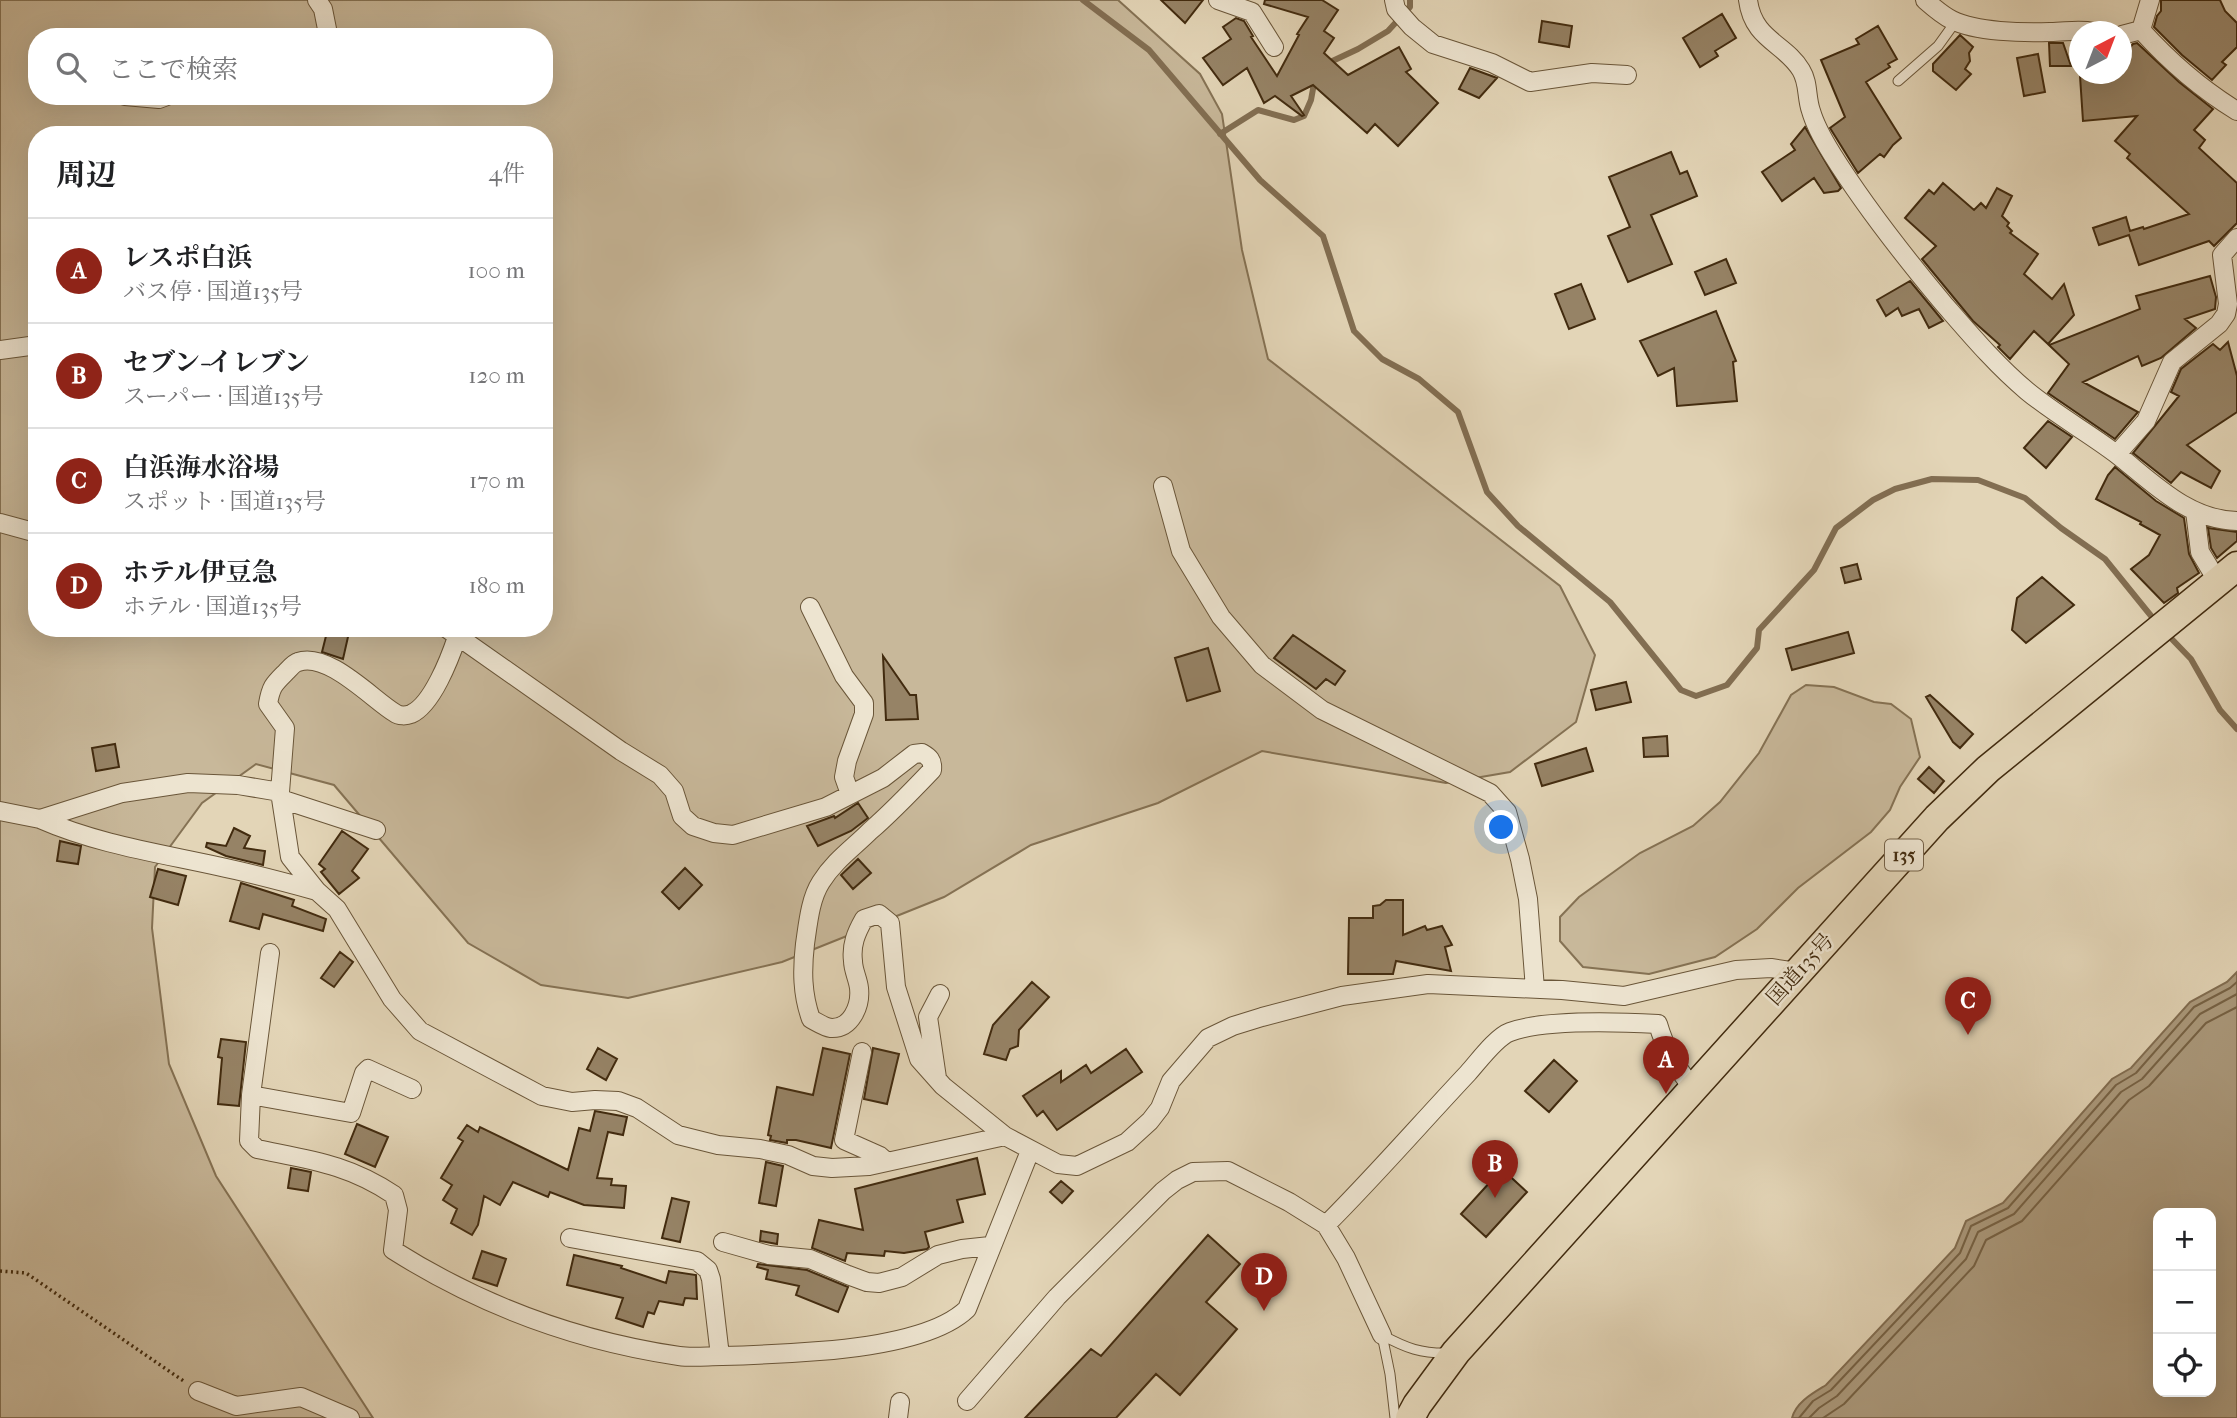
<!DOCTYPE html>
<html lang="ja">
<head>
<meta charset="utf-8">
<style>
  :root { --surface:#fff; --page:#f6f6f6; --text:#202124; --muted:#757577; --line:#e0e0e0; --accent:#8f2418 }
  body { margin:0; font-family:"IM FELL French Canon","Noto Serif JP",serif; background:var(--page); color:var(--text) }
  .controls { position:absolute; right:21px; bottom:21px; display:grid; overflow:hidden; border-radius:14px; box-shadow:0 7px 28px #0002 }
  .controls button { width:63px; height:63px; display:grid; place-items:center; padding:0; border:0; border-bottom:2px solid var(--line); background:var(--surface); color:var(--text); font:35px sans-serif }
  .compass { position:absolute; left:2069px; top:21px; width:63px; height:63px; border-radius:50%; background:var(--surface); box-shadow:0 7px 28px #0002; rotate:42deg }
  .you { position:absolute; left:1502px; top:828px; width:24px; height:24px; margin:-18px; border:5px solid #fff; border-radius:50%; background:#1a73e8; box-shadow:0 0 0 10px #1a73e833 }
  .badge { display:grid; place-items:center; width:46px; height:46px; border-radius:50%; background:var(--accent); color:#fff; font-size:23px; font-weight:700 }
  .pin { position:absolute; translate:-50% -58px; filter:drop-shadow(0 2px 4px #0008) }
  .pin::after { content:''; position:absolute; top:37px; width:24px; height:21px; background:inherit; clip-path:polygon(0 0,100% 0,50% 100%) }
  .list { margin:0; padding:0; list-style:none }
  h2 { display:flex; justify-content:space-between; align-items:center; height:91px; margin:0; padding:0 28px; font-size:30px }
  h2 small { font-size:23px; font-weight:400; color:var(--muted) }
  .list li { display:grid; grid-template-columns:46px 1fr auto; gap:21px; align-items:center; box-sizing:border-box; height:105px; padding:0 28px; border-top:2px solid var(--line) }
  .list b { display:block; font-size:26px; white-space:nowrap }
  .list p { margin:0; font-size:23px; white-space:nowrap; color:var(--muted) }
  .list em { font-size:23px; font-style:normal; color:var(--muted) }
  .icon { flex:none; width:38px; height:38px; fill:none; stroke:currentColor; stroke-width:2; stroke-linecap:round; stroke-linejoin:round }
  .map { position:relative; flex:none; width:2237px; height:1418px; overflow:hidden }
  .search { position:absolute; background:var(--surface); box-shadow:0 7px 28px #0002; left:28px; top:28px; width:525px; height:77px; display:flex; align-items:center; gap:18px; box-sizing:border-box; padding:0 24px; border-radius:28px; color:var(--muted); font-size:26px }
  .panel { position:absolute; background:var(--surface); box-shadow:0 7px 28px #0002; left:28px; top:126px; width:525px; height:511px; border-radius:28px }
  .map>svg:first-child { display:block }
  .green { fill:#c8b89a; stroke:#857254; stroke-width:2; fill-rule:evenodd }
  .water { fill:#ac9b7e; stroke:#826e52; stroke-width:2; fill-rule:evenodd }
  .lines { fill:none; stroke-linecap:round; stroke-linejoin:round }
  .shore { stroke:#776346; stroke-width:2 }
  .stream { stroke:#826e52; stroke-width:6 }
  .building { fill:#968366; stroke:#422b0f; stroke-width:2 }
  .service-casing { stroke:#6a5639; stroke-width:11 }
  .minor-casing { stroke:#6a5639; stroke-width:20 }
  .trunk-casing { stroke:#422b0f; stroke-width:31 }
  .path { stroke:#422b0f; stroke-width:3.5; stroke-dasharray:2 3.5; stroke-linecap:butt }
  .service { stroke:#ede4d0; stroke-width:9 }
  .minor { stroke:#ede4d0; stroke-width:18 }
  .trunk { stroke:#e3d5b7; stroke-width:28 }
  .labels { text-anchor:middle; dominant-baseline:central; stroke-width:5; stroke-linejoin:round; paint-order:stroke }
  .shield { fill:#ede4d0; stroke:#756249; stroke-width:2 }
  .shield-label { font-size:19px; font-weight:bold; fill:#422b0f }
  .street-label { font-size:21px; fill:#422b0f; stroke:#ede4d0 }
</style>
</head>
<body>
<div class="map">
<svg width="2237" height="1418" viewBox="0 0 2237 1418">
  <rect width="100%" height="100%" fill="#e3d5b7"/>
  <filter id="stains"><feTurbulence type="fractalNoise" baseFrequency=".00286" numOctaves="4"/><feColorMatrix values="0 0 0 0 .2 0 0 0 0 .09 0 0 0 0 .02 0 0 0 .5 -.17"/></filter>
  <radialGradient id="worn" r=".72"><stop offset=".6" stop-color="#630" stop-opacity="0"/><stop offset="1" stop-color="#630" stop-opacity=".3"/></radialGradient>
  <path class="green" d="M0,0H1118L1200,74L1222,114L1242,250L1268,359L1560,586L1595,655L1576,722L1510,772L1446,783L1262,751L1158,803L1031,845L944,897L782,962L628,998L541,985L468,943L334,785L256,764L202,803L155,867L152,928L169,1064L216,1176L373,1418H0ZM37,37H544V96H37ZM37,135H544V628H37Z
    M1806,685L1834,687L1874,702L1891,704L1911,719L1920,757L1900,787L1890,810L1871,832L1798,888L1757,929L1715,957L1649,974L1583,967L1560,941V917L1579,897L1640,853L1693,826L1720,802L1759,753L1791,695Z"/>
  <path class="water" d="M2237,972V1418H1792C1796,1402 1813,1393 1826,1385L1955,1248L1966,1221L2003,1203L2112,1079L2131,1068L2190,1002L2227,982ZM2158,1213H2211V1392H2158Z"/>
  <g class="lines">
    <path class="shore" d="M1799,1418L1813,1401L1831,1390L1960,1253L1971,1226L2008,1208L2116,1085L2136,1073L2194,1007L2230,988L2237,982
      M1809,1418L1819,1408L1837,1396L1966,1259L1978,1232L2014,1214L2121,1092L2142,1079L2200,1014L2237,994
      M1823,1418L1844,1404L1974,1266L1986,1240L2022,1221L2129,1100L2149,1086L2206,1023L2237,1007"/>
    <path class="stream" d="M1083,0L1149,50L1260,180L1323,236L1354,331L1382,359L1419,379L1458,412L1487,492L1518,526L1610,602L1681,690L1696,696L1727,685L1757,648L1759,630L1814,570L1836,528L1873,500L1895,489L1932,479L1978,480L2025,498L2061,528L2105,559L2156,622
      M1326,64L1358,49L1388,31L1410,7V0
      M1220,134L1258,110L1294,120L1304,116L1311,100L1315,78
      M2166,633L2191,659L2220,710L2237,729"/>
  </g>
  <path class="building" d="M1161,0H1203L1185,23Z
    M1265,0H1322L1338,10L1324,31L1334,38L1324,53L1348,75L1399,47L1411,69L1406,72L1438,103L1398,146L1375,124L1367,133L1313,85L1291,96L1304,115L1302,116L1275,96L1264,103L1247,68L1223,85L1203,58L1231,39L1223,27L1236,18L1244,21L1253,36L1251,37L1277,76L1299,35L1297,34L1308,17L1264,4Z
    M2161,0H2220L2225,11L2237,23V47L2222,62L2226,65L2212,80L2182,55L2154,27L2157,16L2161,11Z
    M1722,14L1736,38L1715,51L1718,56L1700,67L1683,38Z
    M1542,21L1572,26L1569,47L1539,42Z
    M1878,26L1897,59L1888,64L1890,67L1866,82L1901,138L1893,145L1884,157L1880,154L1858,173L1830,128L1845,117L1821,60L1859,44L1856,39Z
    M1960,35L1973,47L1969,53L1970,61L1965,69L1971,74L1956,90L1933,71V64Z
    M2049,43H2063L2071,66H2050Z
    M2137,43L2179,82L2213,109L2194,130L2205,140L2199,148L2237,183V223L2214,246L2209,241L2139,265L2129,235L2099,245L2093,228L2126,217L2130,231L2143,227L2144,229L2189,214L2127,158L2130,154L2115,141L2137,116L2083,121L2080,76L2122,74V56L2133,44Z
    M2038,54L2045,92L2024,96L2017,58Z
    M1470,68L1497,78L1479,98L1459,89Z
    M1805,127L1841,188L1838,191L1824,193L1814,178L1782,201L1762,172L1795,150L1791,144Z
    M1671,152L1680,174L1687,171L1697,196L1651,215L1672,264L1628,282L1608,236L1630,227L1609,177Z
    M1943,183L1974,210L1981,203L1986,208L1997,188L2012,196L2002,216L2009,223L2007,226L2012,231L2010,233L2038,254L2024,274L2052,299L2064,284L2074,315L2048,344L2034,331L2010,359L1998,347L2000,345L1973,321L1922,259L1936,246L1905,218L1929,190L1934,194Z
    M1726,259L1736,283L1705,295L1695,272Z
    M2210,276L2216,297L2215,309L2185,319L2196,328L2161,358L2142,366L2138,356L2083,382L2138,412L2115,439L2048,393L2069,364L2049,345L2140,309L2136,296Z
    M1910,281L1934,310L1943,321L1929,328L1919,309L1902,316L1898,308L1886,316L1877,300Z
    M1581,284L1595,319L1569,329L1555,294Z
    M1716,311L1736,361L1733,362L1737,401L1677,406L1674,368L1658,376L1640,341Z
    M2228,342L2237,376V412L2187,445L2220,471L2211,488L2181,472L2171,483L2133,453L2179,396L2171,392L2181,369L2213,344L2220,350Z
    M2048,421L2072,437L2046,468L2024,448Z
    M2115,467L2156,501L2184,518L2189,554L2199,573L2177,588L2178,593L2164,603L2131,569L2149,555L2160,535L2140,524L2141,522L2096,499L2108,475Z
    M2208,528L2237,532V541L2217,558L2211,548Z
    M1857,564L1861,579L1845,583L1841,568Z
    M2042,577L2074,605L2026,643L2012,630L2017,598Z
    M328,628H350L343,659L322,652Z
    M1848,632L1854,653L1792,670L1786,649Z
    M1293,635L1345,671L1335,685L1326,679L1316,689L1274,658Z
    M1208,648L1220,691L1187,701L1175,658Z
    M883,656L910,695H916L918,719L886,720Z
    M1626,682L1631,702L1596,710L1591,690Z
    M1930,695L1973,734L1960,748L1953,742L1926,697Z
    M1667,736L1668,756L1644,757L1643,738Z
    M115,744L119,767L96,771L92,748Z
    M1586,748L1593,771L1542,786L1535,764Z
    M1929,767L1944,781L1934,793L1918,779Z
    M858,803L868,818L851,831L818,846L807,826L834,816L835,818Z
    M234,828L250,836L244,848L265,851L263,865L226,856L206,847L207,843L226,846Z
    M342,831L368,849L352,871L359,878L339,894L321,872L325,869L319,864Z
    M60,841L81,846L78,864L57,861Z
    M858,859L871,873L853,889L841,875Z
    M685,868L702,885L679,909L662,892Z
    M158,869L186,876L178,905L150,897Z
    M241,883L294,900L292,906L326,919L323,931L263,914L259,929L230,921Z
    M1386,900H1403V935L1425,926L1427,930L1442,926L1452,945L1445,947L1451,971L1396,961L1393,974H1348L1349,918H1373V906L1380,905Z
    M340,952L353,962L334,987L321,978Z
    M1032,982L1049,997L1019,1030L1018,1046L1010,1049L1006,1060L984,1054L993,1025Z
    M221,1039L246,1042L239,1106L218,1104L222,1058L218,1057Z
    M598,1048L617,1059L606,1080L587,1069Z
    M823,1048L850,1054L831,1148L796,1140H787V1143L770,1140L771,1136L768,1135L777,1087L813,1095Z
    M873,1048L899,1054L887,1104L864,1099Z
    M1126,1049L1142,1072L1057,1130L1043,1111L1037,1116L1023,1096L1061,1071V1082L1086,1065L1091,1073Z
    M1554,1060L1577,1081L1549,1112L1525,1091Z
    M595,1111L627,1117L623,1135L608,1132L597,1178L612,1179L611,1185L626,1186L624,1208L584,1205L550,1192L548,1197L513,1182L500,1205L484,1196L478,1225L472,1235L451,1223L457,1209L443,1200L452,1185L441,1178L463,1141L458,1138L467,1125L478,1132L480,1127L568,1170L579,1128L590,1131Z
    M357,1124L388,1137L375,1167L345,1154Z
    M977,1158L985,1194L957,1200L963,1222L925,1232L929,1247L927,1249L904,1253L885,1251L884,1256L847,1253L845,1261L812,1248L819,1220L863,1230L855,1189Z
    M766,1162L783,1166L776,1206L759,1203Z
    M291,1168L311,1172L308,1191L288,1188Z
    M1502,1169L1527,1192L1486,1237L1461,1214Z
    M1061,1181L1073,1191L1062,1203L1050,1192Z
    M672,1198L689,1202L680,1242L662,1238Z
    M761,1231L778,1234L777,1244L760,1241Z
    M1208,1235L1240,1264L1206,1302L1237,1329L1180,1395L1156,1374L1116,1418H1025L1091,1349L1101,1356Z
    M482,1251L506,1259L497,1286L473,1278Z
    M574,1255L622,1266L621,1268L666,1283L669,1271L696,1275L697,1299L685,1298L683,1305L659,1301L654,1314L648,1312L643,1327L616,1318L623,1298L567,1285Z
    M758,1264L807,1270L848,1287L838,1312L796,1295L799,1286L766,1279L768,1270L757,1267Z"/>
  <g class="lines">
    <g class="service-casing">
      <path id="service" d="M1898,81L1938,46L1956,21
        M1382,1335L1390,1374L1395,1418
        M1382,1335C1406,1348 1421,1354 1450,1353"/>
    </g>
    <g class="minor-casing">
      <path id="minor" d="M317,0L323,9L328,34L325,37
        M1218,0L1252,12L1274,47
        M1394,0L1396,9L1412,27L1433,44L1492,63L1530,82L1592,73L1627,75
        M1748,0C1753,40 1785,43 1801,70C1809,83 1806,97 1811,111C1815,125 1824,141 1832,154C1865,207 1903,255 1943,303C1970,334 1996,365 2027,391C2056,415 2089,433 2119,456C2154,484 2189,520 2237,521
        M1925,0C1933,7 1942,15 1952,20C1976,32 2023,33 2050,32C2066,32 2078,29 2094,32
        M2150,0L2141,30C2169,61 2201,89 2237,111
        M2122,35L2141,30
        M125,96L159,99L167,96
        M0,350L37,345
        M2117,454L2146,421L2172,362L2219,324L2226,314L2228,304L2222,255L2237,238
        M1163,486L1181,551L1221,617L1262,665L1322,710L1490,793L1507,812L1520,859L1528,899L1535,989
        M2195,511L2200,552L2218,582
        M0,523L37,533
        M810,607L844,676L864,703V714L847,761L844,777L850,794
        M446,628L621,751L660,775L674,791L682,816L693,826L714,833L733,835L826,807L883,778L914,754L922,753C929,757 933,760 932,770C912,791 892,812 870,831C853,848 834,861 821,882C810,899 808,924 805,944C802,970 802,994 811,1019C817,1022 824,1027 831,1028C851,1029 861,1006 859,988C858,979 853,970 853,961C851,945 856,933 864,919L879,914L890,923L896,987L919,1059L943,1086L1005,1136L1058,1164L1077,1166L1127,1142L1150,1121L1160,1108L1171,1081L1208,1038L1233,1026L1262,1017L1342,996L1428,984L1562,990L1624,996L1736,970L1771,968L1797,972
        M457,637C450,658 432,705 411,714C406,716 399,716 395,713C373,700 328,651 298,662C294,663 289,669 286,672C274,684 271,686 268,704L285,728L280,792L290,857L317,891L337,909L392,999L420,1031L542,1096L572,1102L595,1100L618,1101L637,1108L678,1135L718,1145L760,1149L788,1155L813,1166L832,1168L869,1166L1005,1136
        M281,799L376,830
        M0,811L40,819L122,793L188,783L238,785L280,792
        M40,819C97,844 158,853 217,866C251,873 284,882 317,891
        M270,953L251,1095L249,1141L257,1149C310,1160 348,1164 394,1195L398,1210L393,1250C480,1305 577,1341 679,1356C693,1358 708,1356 722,1356C759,1355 796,1353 833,1350C873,1346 938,1337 967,1309L1030,1151
        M862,1052L844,1140L880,1156L887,1162
        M937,1078L928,1017L940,994
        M251,1095L351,1113L364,1073L368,1069L412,1089
        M1326,1225C1375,1176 1421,1123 1468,1073C1478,1062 1496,1037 1510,1032C1545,1019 1619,1022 1658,1024C1665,1049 1677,1069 1693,1088
        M570,1238L697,1261L708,1270L711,1279L720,1356
        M723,1242L769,1255L810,1259L848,1275L867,1282L879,1283L902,1277L938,1255L962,1249L990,1246
        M198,1391L236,1406L301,1397L350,1418
        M967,1401L1057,1297L1163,1191L1177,1180L1193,1172L1228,1171L1289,1202L1326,1225L1346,1258L1382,1335
        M898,1418L900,1402"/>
    </g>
    <g class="trunk-casing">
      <path id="trunk" d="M1410,1418L1417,1405L1456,1352L1937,818L1988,769L2237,566"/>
    </g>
    <path class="path" d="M0,1271L26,1273L185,1382"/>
    <use href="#service" class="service"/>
    <use href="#minor" class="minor"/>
    <use href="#trunk" class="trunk"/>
  </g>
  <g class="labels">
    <rect class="shield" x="1885" y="839.5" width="38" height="31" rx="5"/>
    <g class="shield-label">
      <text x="1904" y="855">135</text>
    </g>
    <g class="street-label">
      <text transform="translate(1800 969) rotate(-48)">国道135号</text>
    </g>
  </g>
  <rect width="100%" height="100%" filter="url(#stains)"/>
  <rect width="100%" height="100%" fill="url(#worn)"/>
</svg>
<div class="controls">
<button>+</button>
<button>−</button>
<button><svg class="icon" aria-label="locate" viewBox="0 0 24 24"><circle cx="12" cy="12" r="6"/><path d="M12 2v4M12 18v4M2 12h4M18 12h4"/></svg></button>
</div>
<svg class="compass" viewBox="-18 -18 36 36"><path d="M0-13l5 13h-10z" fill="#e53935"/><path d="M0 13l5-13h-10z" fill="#757577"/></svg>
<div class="you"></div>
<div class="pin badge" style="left:1666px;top:1094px">A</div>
<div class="pin badge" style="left:1495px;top:1198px">B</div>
<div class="pin badge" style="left:1968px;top:1035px">C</div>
<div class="pin badge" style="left:1264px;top:1311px">D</div>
<div class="search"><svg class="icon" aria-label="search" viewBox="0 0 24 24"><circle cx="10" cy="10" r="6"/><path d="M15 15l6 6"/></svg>ここで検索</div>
<section class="panel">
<h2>周辺<small>4件</small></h2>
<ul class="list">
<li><span class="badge">A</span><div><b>レスポ白浜</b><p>バス停 · 国道135号</p></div><em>100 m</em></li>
<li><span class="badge">B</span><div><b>セブン-イレブン</b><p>スーパー · 国道135号</p></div><em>120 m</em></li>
<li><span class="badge">C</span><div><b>白浜海水浴場</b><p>スポット · 国道135号</p></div><em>170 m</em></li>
<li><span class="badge">D</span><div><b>ホテル伊豆急</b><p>ホテル · 国道135号</p></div><em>180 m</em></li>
</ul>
</section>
</div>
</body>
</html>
